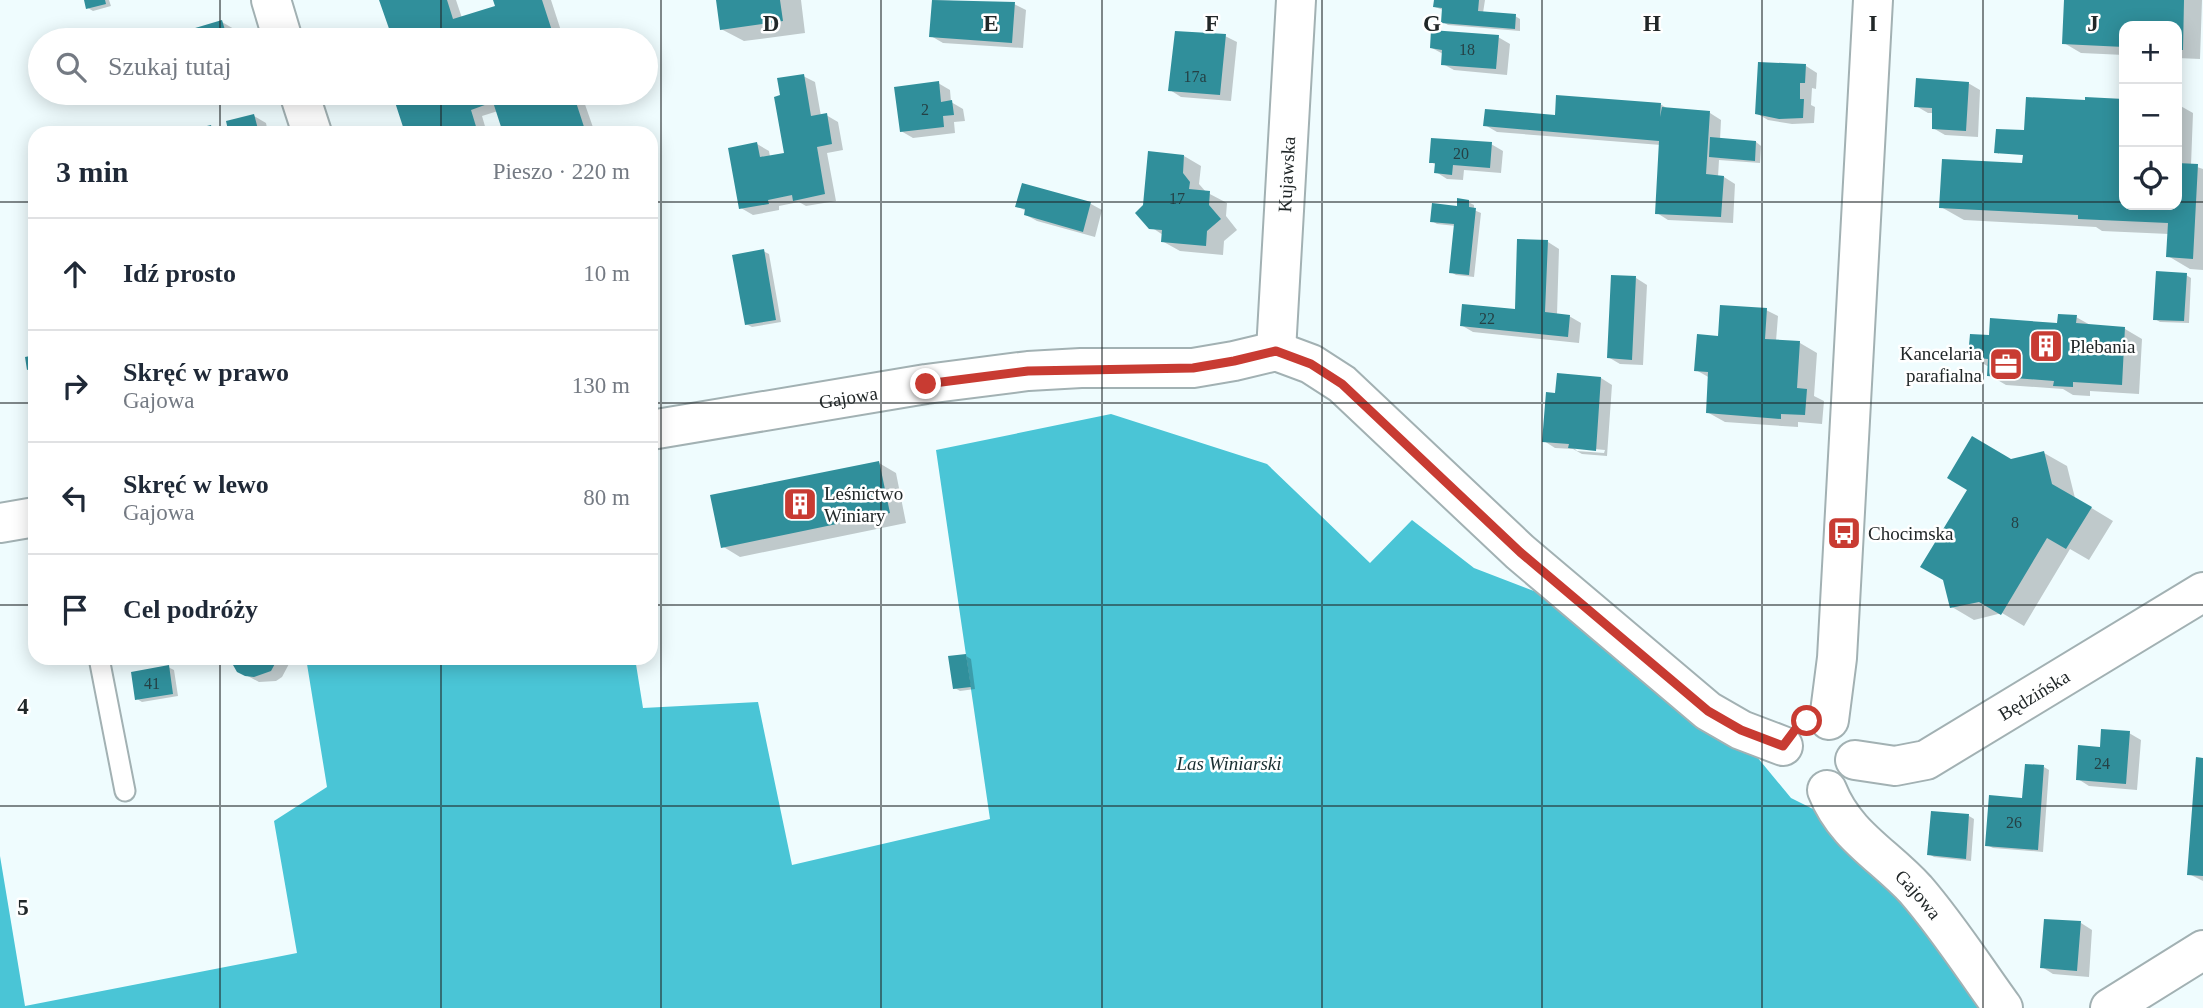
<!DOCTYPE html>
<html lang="pl">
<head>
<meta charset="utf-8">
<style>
  :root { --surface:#fff; --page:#f6f6f7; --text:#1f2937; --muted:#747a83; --line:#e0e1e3 }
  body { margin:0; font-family:"Times New Roman",serif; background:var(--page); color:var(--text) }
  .controls { position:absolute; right:21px; top:21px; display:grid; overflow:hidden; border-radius:14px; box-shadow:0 4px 18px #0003 }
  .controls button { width:63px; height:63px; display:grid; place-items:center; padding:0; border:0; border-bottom:2px solid var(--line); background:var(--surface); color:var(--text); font:35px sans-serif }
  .stop { position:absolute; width:21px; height:21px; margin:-16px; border:5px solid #c83b32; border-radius:50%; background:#fff }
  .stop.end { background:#c83b32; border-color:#fff; box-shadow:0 2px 7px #0008 }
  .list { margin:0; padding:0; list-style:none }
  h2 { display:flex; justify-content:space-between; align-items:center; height:91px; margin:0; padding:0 28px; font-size:30px }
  h2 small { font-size:23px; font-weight:400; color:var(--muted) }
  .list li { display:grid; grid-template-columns:46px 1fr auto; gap:21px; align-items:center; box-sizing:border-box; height:112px; padding:0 28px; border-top:2px solid var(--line) }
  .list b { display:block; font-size:26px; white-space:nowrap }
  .list p { margin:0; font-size:23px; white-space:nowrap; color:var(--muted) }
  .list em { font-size:23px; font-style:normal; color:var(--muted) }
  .icon { flex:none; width:38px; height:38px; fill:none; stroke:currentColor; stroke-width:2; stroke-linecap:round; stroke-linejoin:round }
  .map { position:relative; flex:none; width:2203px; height:1008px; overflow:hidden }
  .search { position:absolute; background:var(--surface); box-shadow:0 4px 18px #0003; left:28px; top:28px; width:630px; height:77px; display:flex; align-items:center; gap:18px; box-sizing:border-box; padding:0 24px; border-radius:38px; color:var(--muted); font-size:26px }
  .panel { position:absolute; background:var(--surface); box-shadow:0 4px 18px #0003; left:28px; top:126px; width:630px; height:539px; border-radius:21px }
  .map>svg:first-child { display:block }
  .forest { fill:#4ac5d6 }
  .shadow { fill:#0003; fill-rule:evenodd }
  .building { fill:#308f9b }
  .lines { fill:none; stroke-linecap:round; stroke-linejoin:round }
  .lane-casing { stroke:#a2b1b3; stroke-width:23 }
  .street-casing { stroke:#a2b1b3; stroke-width:42 }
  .lane { stroke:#fff; stroke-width:19 }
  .street { stroke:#fff; stroke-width:38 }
  .route { stroke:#c83b32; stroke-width:9 }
  .grid { fill:none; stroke:#212728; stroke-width:2; stroke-opacity:0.55 }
  .labels { text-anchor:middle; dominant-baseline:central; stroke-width:5; stroke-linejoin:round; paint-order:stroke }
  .number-label { font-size:16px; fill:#254145 }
  .street-label { font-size:19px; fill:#212728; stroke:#fff }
  .poi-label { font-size:19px; fill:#212728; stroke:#fff; text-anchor:start }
  .park-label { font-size:19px; font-style:italic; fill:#192e32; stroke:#fff }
  .grid-label { font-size:23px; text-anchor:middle; font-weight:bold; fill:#212728; stroke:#fff; stroke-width:5; stroke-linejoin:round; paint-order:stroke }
</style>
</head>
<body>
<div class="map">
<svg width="2203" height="1008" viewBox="0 0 2203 1008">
  <rect width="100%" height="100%" fill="#effcfe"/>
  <path class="forest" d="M1111,414L1267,464L1370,563L1412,520L1474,568L1547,596L1709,731L1757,757L1791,798L1821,813L1913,914L1982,1008H0V856L25,1006L297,953L274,821L327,787L306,658H635L643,708L758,702L792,865L990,819L936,450Z"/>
  <path class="shadow" d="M86,0H109L111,6L93,11L88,8Z
    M381,0H456L462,18L497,7L495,0H551L564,40H395Z
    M718,0H801L805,33L744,41L721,29Z
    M934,0L1014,4L1026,10L1023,48L943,43L931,36Z
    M1436,0H1485L1483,13L1515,16L1520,19V31L1448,25L1443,22V10L1435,7Z
    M2066,0H2202L2200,59L2177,58V26H2124V55L2081,53L2064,43Z
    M222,22L234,29L237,40H178L177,35Z
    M1225,36L1237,42L1231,101L1181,97L1170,90Z
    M1498,37L1510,44L1507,75L1454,70L1443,64V54L1432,48Z
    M1806,66L1817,73L1816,89L1812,88L1811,105L1815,107L1814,123L1792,124L1768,120L1756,113Z
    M803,76L815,82L821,116L826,115L838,122L843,150L827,153L836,201L806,206L799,202L779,206V210L753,215L741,208L757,144L769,151L770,157L786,154L782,97Z
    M938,83L950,90L951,102L963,109L965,121L954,122L955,133L913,138L901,131Z
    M1968,83L1980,90L1978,137L1945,135L1933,128L1934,113H1928L1916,106Z
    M187,93H230L199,101Z
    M394,93H581L595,133H505L498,111L482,116L487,133H407Z
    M2087,99L2124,101V205H2177V104L2193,113L2191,165L2203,169V270L2190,269L2168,256L2169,234L2102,231L2096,227L1964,220L1941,207L2024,165L2032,154L1999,152V154L1996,152L2023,132L2087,102Z
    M1660,104L1670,110L1710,113L1721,120L1720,140L1756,142L1761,146L1760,163L1719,160L1718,177H1724L1735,184L1733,223L1668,220L1657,213L1661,145L1497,132L1485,125Z
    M254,116L266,123L268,133H222L230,131Z
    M1491,144L1503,151L1501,173L1464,170L1463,180L1447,179L1436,172V165L1431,162Z
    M1184,156L1201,166L1199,184L1206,192L1227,203L1226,216L1237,230L1224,241L1223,255L1180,251L1162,241L1163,235L1151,227Z
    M1468,202L1474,205V210L1481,213L1474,277L1456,275L1451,272L1456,226L1437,224L1432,221Z
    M1091,204L1102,210L1095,237L1037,221L1026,215V211L1017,206Z
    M1548,242L1559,249L1557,315L1569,316L1581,323L1579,343L1473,332L1461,325L1516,311Z
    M763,251L769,254L781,322L752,327L746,324Z
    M2186,275L2191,278L2189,323L2160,322L2155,319Z
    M1636,278L1647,285L1643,365L1620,364L1608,357Z
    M1766,310L1778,316L1776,341L1800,343L1817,353L1814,396L1824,401L1822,424L1798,422V427L1725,422L1707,412L1710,378L1696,370L1720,338Z
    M2076,317L2092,326L2125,329L2142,339L2139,394L2090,391V396L2073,395L2063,389L2006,385L1989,375V367L1970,356L1991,337L2059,324Z
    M1601,378L1612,385L1607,456L1582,454L1573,449L1555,448L1544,441L1557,394ZM1573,447L1605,450L1604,453L1577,451Z
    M2044,453L2067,466L2075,498L2113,521L2089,560L2070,549L2024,626L2002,613L1974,620L1952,607Z
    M879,463L896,473L906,523L740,557L722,546Z
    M966,656L971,659L975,689L960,691L955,688Z
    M232,658H289L290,662L282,677L276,681L259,682L246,675Z
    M168,667L174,670L178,696L142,702L137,699Z
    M2129,733L2141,740L2137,790L2089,786L2078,779L2101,748Z
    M2203,760V881L2189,874Z
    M2044,767L2049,770L2043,852L1993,848L1987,845L2024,800Z
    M1969,816L1974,819L1971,861L1934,857L1929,854Z
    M2081,923L2092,930L2089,977L2053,974L2042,967Z"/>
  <path class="building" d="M84,0H105L106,4L86,9Z
    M379,0H447L453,19L495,6L493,0H542L555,40H393Z
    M716,0H780L783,21L720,30Z
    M932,0L1015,2L1012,43L929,37Z
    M1434,0H1479L1478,11L1516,14L1515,29L1441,23L1442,8L1433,7Z
    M2064,0H2184L2183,50H2177V26H2124V47L2062,44Z
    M222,20L228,40H177L175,34Z
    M1431,30L1499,35L1496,69L1441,65L1442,50L1430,48Z
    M1175,31L1226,34L1220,95L1168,91Z
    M1758,62L1806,64L1805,83H1800V99H1804L1803,118L1779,119L1755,114Z
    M804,74L811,116L827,113L832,144L817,147L825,194L793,201L792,195L768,200L769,204L739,209L728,148L757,142L760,157L784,153L774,97L780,95L777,78Z
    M1916,78L1969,82L1966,131L1932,129V108L1914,107Z
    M939,81L941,102L952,100L954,115L943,116L944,127L900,132L894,87Z
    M392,93H573L586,133H503L493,102L471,110L478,133H405Z
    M1556,95L1661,103L1660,117L1662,107L1710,111L1706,174L1724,176L1721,217L1655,214L1659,141L1483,126L1485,109L1555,115Z
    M2026,97L2085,100V97L2124,99V205H2177V163L2198,164L2193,259L2166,257L2168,223L2078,219V215L1939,208L1942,159L2022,163L2023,155L1994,153L1996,129L2024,130Z
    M254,114L259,133H219L228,130L226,121Z
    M211,125L213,133H182V132Z
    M1710,137L1756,141L1755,161L1709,157Z
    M1431,138L1492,142L1490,168L1453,165L1452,175L1434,173L1435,163H1429Z
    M1148,151L1184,155L1183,173L1190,182L1189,189L1210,191L1209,205L1221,219L1207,231L1206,246L1161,242L1162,230L1149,229L1135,213L1143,205Z
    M1022,183L1091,202L1083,232L1024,215L1025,209L1015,207Z
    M1457,198L1469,200V207L1476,208L1469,275L1449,273L1454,224L1430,222L1432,203L1457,206Z
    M1517,239L1548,240L1545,312L1570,315L1568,337L1460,326L1462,304L1515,309Z
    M764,249L776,320L745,325L732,255Z
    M2156,271L2187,273L2184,321L2153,320Z
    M1611,275L1636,276L1632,360L1607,358Z
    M1720,305L1767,308L1765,339L1800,341L1797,388L1807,389L1805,415L1781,414V419L1706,413L1708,372L1694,371L1697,334L1718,336Z
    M35,313V338H33L30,314Z
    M2058,314L2077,315L2076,323L2125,327L2122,385L2073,382V387L2053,386L2054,381L1987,376L1988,359L1968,357L1970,334L1989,335L1990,318L2057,323Z
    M35,355V392H34L30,369L27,370L25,357Z
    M1557,373L1601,377L1596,451L1568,448L1569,444L1542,442L1546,392L1555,393Z
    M1972,436L2011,459L2044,451L2052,484L2092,507L2066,549L2047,538L2001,615L1979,602L1950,608L1943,580L1920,567L1967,490L1947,478Z
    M879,461L890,513L721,548L710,495Z
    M966,654L971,687L953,689L948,656Z
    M229,658H278L271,671L254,677L245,676L237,672Z
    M169,665L173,694L135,700L131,672Z
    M2101,729L2130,731L2126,784L2076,780L2078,745L2100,747Z
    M2196,757L2203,758V876L2187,875Z
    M2025,764L2044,765L2038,850L1985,846L1989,795L2022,798Z
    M1931,811L1969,814L1966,859L1927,855Z
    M2044,919L2081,921L2077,971L2040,968Z"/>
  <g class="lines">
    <g class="lane-casing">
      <path id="lane" d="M99,658L125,791"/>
    </g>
    <g class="street-casing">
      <g id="street">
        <path d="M271,0L283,40"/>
        <path d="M299,93L312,133"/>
        <path id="s1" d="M1276,351L1296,0"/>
        <path id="s2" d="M651,430L926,384L1028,371L1081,368H1193L1234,361L1276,351L1311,364L1342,384L1520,552L1708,711L1741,730L1783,746"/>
        <path d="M0,523L35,517"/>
        <path d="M1829,720L1837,658L1873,0"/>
        <path id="s3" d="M1855,760L1895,766L1926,760L2203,592"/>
        <path id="s4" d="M1827,790C1845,836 1884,855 1916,890C1948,927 1974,968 2003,1008"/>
        <path d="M2110,1008L2203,950"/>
      </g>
    </g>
    <use href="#lane" class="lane"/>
    <use href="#street" class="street"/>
  </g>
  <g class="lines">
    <path class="route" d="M926,384L1028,371L1193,368L1234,361L1276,351L1311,364L1342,384L1520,552L1708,711L1741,730L1783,746L1798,726L1807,721"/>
  </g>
  <path class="grid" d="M220,0V40M441,0V40M661,0V1008M881,0V1008M1102,0V1008M1322,0V1008M1542,0V1008M1762,0V1008M1983,0V1008M220,93V133M441,93V133M0,202H35M651,202H2124M2177,202H2203M0,403H35M651,403H2203M0,605H35M651,605H2203M220,658V1008M441,658V1008M0,806H2203"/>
  <defs>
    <g id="building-square" transform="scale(1.75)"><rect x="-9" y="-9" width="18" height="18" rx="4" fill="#c83b32" stroke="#fff"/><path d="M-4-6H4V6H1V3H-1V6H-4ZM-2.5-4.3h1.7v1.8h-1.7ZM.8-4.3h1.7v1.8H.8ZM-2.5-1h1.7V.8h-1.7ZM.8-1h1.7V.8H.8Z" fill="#fff"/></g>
    <g id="office-square" transform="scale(1.75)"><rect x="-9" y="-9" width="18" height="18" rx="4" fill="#c83b32" stroke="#fff"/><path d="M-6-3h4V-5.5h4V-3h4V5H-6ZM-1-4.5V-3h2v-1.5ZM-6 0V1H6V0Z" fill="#fff"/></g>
    <g id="bus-square" transform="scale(1.75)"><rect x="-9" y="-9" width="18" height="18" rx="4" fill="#c83b32" stroke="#fff"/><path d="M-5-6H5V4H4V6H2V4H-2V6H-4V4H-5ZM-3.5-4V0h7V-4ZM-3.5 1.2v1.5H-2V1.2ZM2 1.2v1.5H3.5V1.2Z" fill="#fff"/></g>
  </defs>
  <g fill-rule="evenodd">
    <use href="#building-square" x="2046" y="346"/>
    <use href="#office-square" x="2006" y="364"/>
    <use href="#building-square" x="800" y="504"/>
    <use href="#bus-square" x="1844" y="533"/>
  </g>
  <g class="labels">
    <g class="number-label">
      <text x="1467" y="49">18</text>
      <text x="1195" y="76">17a</text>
      <text x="925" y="109">2</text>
      <text x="1461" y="153">20</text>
      <text x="1177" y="198">17</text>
      <text x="1487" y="318">22</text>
      <text x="2015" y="522">8</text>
      <text x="152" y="683">41</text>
      <text x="2102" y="763">24</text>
      <text x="2014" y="822">26</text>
    </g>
    <g class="street-label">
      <text stroke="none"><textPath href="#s1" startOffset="177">Kujawska</textPath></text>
      <text stroke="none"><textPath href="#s2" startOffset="200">Gajowa</textPath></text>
      <text stroke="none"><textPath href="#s3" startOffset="198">Będzińska</textPath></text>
      <text stroke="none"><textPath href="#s4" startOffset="140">Gajowa</textPath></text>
    </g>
    <g class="poi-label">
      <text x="2070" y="346">Plebania</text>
      <text x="1982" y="353" text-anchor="end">Kancelaria<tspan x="1982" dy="22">parafialna</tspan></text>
      <text x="824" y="493">Leśnictwo<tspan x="824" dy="22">Winiary</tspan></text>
      <text x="1868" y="533">Chocimska</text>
    </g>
    <g class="park-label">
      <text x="1229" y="763">Las Winiarski</text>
    </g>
  </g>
  <g class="grid-label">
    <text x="771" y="31">D</text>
    <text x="991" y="31">E</text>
    <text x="1212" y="31">F</text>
    <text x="1432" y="31">G</text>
    <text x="1652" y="31">H</text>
    <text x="1873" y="31">I</text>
    <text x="2093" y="31">J</text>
    <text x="23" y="714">4</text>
    <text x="23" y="915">5</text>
  </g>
</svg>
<div class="controls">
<button>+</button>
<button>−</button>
<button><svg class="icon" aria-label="locate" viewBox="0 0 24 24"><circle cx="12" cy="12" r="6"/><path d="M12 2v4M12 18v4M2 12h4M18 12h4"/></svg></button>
</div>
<div class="stop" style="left:1807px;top:721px"></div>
<div class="stop end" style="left:926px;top:384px"></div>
<div class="search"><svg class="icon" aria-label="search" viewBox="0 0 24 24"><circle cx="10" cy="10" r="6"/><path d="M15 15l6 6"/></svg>Szukaj tutaj</div>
<section class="panel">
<h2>3 min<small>Pieszo · 220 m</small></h2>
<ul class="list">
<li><svg class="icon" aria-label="ahead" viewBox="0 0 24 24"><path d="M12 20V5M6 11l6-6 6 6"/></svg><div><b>Idź prosto</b></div><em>10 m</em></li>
<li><svg class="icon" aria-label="right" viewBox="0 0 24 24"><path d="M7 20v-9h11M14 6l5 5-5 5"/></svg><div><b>Skręć w prawo</b><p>Gajowa</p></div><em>130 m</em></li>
<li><svg class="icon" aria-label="left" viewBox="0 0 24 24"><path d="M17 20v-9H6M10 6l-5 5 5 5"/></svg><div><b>Skręć w lewo</b><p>Gajowa</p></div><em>80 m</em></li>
<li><svg class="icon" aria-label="arrive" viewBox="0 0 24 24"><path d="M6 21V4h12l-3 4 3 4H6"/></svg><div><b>Cel podróży</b></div></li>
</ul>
</section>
</div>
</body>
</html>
